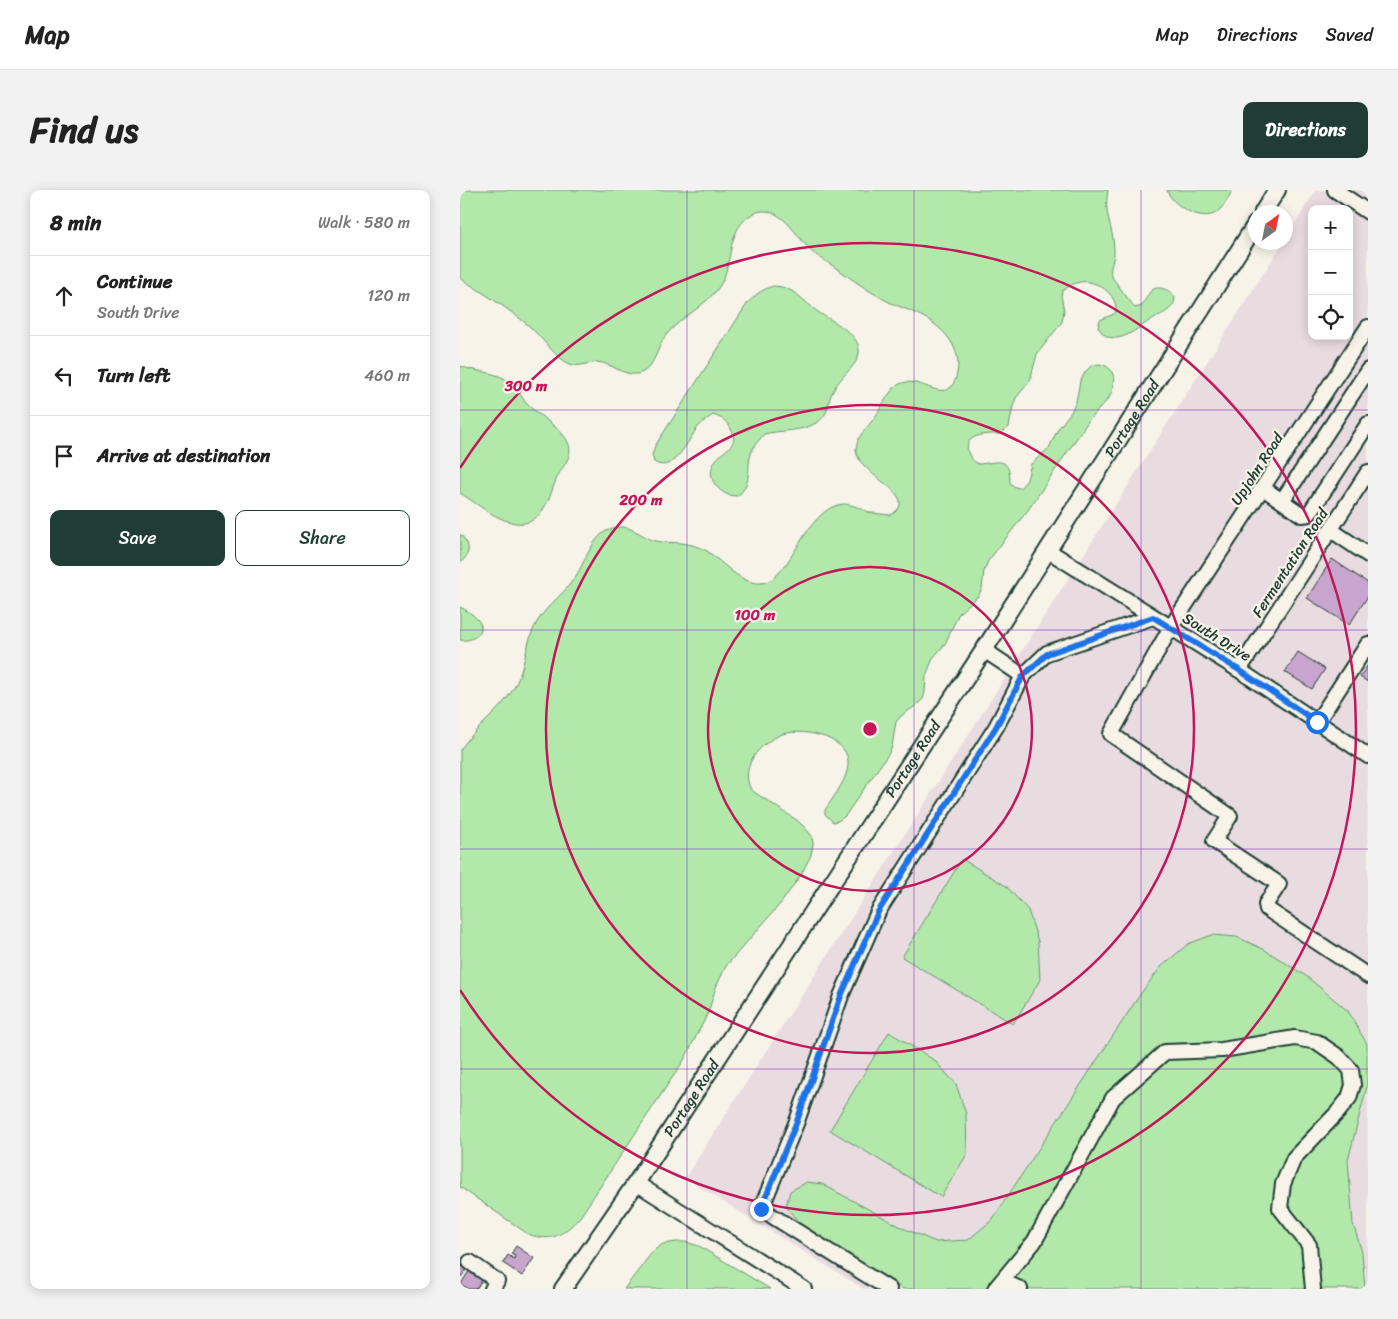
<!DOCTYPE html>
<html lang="en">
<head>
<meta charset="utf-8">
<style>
  :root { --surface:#fff; --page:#f2f2f2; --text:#222; --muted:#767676; --line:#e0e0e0; --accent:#1f3d34 }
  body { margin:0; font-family:Sriracha,sans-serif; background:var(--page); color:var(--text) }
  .controls { position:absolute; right:15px; top:15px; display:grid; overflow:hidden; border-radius:10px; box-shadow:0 2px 12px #0003 }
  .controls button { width:45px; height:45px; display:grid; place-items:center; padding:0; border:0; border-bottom:1px solid var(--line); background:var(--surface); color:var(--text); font:25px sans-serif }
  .compass { position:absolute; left:788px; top:15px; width:45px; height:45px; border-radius:50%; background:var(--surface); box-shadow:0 2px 12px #0003; rotate:33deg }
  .stop { position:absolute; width:15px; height:15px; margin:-11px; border:4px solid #1a73e8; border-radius:50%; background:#fff }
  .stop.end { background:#1a73e8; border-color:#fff; box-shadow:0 1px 5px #0008 }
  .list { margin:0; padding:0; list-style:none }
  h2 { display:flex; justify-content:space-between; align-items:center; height:65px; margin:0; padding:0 20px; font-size:21px }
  h2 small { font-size:16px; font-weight:400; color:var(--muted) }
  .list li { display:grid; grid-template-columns:32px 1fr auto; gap:15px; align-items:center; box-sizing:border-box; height:80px; padding:0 20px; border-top:1px solid var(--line) }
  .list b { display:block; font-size:19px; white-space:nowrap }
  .list p { margin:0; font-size:16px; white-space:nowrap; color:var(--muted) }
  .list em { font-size:16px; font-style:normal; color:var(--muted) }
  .actions { display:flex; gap:10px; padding:15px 20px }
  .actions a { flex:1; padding:11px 0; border:1px solid var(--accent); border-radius:10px; text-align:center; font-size:18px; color:var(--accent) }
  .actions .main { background:var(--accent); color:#fff }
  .icon { flex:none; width:28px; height:28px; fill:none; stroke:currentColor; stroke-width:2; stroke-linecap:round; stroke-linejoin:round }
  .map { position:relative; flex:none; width:908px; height:1099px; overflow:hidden; border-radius:10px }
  header { display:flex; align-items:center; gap:30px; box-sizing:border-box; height:70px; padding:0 25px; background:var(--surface); border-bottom:1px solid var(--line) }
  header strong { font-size:24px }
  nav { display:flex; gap:28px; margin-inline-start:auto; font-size:18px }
  .intro { display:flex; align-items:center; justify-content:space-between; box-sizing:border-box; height:120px; padding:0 30px }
  h1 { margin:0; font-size:35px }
  .button { padding:12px 22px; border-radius:10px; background:var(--accent); color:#fff; font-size:18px; font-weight:700 }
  main { display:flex; gap:30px; padding:0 30px }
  aside { flex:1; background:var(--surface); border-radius:10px; box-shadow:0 2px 12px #0003 }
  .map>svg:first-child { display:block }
  .built { fill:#e9dce0; fill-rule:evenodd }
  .green { fill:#b2e9ab; stroke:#689370 }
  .building { fill:#c8a5ce; stroke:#1f3d34 }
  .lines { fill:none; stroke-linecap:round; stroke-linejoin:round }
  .minor-casing { stroke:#1f3d34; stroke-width:18 }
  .major-casing { stroke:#1f3d34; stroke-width:20 }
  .minor { stroke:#f7f3e8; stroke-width:14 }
  .major { stroke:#f7f3e8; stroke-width:16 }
  .route { stroke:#1a73e8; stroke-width:6 }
  .grid { fill:none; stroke:#7b2cbf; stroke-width:1; stroke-opacity:0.55 }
  .ring { fill:none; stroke:#c2185b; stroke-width:2.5 }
  .labels { text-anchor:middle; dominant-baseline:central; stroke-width:4.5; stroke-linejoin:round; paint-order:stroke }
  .street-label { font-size:15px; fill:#1f3d34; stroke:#f7f3e8 }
  .centre { fill:#c2185b; stroke:#f7f3e8; stroke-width:2.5 }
  .ring-label { font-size:15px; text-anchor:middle; font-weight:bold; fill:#c2185b; stroke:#f7f3e8; stroke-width:4.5; stroke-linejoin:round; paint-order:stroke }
</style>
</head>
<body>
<header>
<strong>Map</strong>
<nav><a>Map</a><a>Directions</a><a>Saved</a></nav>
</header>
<div class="intro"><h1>Find us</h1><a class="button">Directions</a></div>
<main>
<aside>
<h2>8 min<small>Walk · 580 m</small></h2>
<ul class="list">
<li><svg class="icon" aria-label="ahead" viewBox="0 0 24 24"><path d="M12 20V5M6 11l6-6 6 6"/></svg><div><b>Continue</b><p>South Drive</p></div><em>120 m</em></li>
<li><svg class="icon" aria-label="left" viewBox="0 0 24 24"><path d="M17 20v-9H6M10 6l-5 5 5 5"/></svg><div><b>Turn left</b></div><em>460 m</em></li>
<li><svg class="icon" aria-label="arrive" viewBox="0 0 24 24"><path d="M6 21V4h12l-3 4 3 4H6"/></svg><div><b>Arrive at destination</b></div></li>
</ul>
<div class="actions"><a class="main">Save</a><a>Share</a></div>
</aside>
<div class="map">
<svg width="908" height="1099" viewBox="0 0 908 1099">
  <rect width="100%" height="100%" fill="#f7f3e8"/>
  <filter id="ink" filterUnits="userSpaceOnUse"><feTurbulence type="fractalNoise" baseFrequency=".02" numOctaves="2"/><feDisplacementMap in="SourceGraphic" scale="10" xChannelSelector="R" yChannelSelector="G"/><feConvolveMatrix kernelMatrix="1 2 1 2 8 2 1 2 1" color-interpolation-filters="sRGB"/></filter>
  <g filter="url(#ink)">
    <path class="built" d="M856,0H908V1099H404L225,988L823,53L826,52V48ZM852,19H889V146H852Z"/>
    <path class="green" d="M0,0H648C643,25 653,35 654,59C655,69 649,77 651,86L675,118L682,116C685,111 687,105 691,101C698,94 711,100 715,108C714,122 699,124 689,131C675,140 652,161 638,137L640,130L654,124L656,122C658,104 636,89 620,92C613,93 608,97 602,101L601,106L604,120L602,132L577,164L570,191L556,208L553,216L549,237L540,244C528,244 503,243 508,262C510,268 513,271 518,274C537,273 550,264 550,293L555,297L560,298L567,290L571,274L589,258L598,239L611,222L616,212L620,191L626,181L631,176L639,174L646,176L651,180L654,187L652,201L649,208L629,230L568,320L528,371L524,381L522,399L518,406L499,423L485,454L473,468L466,486L465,502L463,509L458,514L441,526L436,532L432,556L429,563L385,626L378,631L373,632L365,624V620C374,606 389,588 388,571C387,546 338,537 320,545C309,550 300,557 293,567C287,578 285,588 291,600L338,631L346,639L352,646L353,654L351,665L341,685L321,713L266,776L256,797L248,823L224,870L120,1027C103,1045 92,1053 68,1044L0,997V560C15,538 38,523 52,501C64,483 65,459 73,440C83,417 100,409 113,390C123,377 127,360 138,348C142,343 147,340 154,338C170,333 181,347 196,351C204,353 213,352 222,353C230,354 240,357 247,361C263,372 281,395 302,393C331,390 345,318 383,314C393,314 400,319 409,322C416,324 423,324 431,325C464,304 397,287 396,259C396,258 398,250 398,250C401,243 408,237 412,231C419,223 423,212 430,203C452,170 488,227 497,183C503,157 481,135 459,125C448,119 436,116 425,110C406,100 388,86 370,74C364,70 357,66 351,61C337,47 324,20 302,21C298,21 293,24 289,26C265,44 274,75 259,97C246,116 222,126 207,144C197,155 195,181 177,184C164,186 151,173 137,172C128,172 120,178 110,174C94,167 82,147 69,136C48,118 23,103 0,88Z
      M707,0H772C768,9 764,17 756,23C741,32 712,16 707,0Z
      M313,96C333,96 343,111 358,122C376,134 415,150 392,177C385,185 378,191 373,201C366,213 371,224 356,233C341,242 320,240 304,244C300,249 294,255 292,261C285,278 294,290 278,306C269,306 264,304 258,298C250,290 249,279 256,270C264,259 280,256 271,239C267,231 262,228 253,225C247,229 243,232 238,237C228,250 213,285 194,272L192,265L195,256L287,114C295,105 301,100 313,96Z
      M0,176C15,182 33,181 47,190C56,195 60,205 66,213C78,226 104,239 109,255C113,268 100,279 96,290C92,299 90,309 84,318C63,354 23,317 0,303Z
      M0,344C10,354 12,363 0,373Z
      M0,417C6,420 13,424 17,429C29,442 12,452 0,450Z
      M502,669L546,696L568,720L578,751L580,790L553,834L442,767Z
      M752,745L777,747L805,760L846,786L888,821L907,854V896L888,970L893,1034L902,1062L905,1099H443L339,1033L326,1016L330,1001L347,992L362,994L445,1039L476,1052L508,1050L532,1030L681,803L701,777L728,754Z
      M429,842L474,870L496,894L506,924L507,964L481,1007L370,940Z
      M216,1052H226L239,1056L310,1099H164L194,1060L203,1054Z"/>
    <path class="building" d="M872,369L908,393V406L889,435L847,408Z
      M838,462L865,479L852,499L825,482Z
      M908,475V492L900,487Z
      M56,1056L74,1068L62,1086L43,1073L48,1065L54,1069L55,1066L51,1064Z
      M0,1075L7,1079L1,1087L0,1086Z
      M9,1081L22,1090L16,1099H8L1,1094Z"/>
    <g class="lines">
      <g class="minor-casing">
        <path id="minor" d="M875,0L908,22
          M908,137L711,437L651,544L770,626L754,651L819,694L806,714L807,719L908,786
          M803,298L842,325L849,324L908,234
          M822,311L908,180
          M871,340L908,365
          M587,360L779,480L908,566
          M779,480L908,282
          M563,486L587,463L693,427
          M857,532L908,454
          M176,993L344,1099
          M10,1072L37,1091L32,1099
          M542,1091L560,1099
          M429,1099L301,1019L337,931L381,806L418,722L536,537L563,486L524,460
          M535,1099L574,1052L653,908L705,862L762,860L835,848L857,852L879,867L891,880L893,895L889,908L878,922L834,968L823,994L820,1018L849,1055L853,1099"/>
      </g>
      <g class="major-casing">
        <g id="major">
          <path d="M803,22L817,0"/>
          <path id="s1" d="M103,1099L176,993L524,460L796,34"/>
        </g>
      </g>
      <use href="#minor" class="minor"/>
      <use href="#major" class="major"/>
    </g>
  </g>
  <g class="lines" filter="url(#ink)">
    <path class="route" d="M301,1019L337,931L381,806L418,722L536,537L563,486L587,464L693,427L779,480L857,532"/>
  </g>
  <path class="grid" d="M227,0V1099M454,0V1099M681,0V1099M0,220H908M0,440H908M0,659H908M0,879H908"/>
  <g class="ring">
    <circle cx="410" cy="539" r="162"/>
    <circle cx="410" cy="539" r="324"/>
    <path d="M0 278A486 486 0 1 1 0 800"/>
  </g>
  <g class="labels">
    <g class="street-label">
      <text stroke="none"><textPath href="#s1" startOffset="1040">Portage Road</textPath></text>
      <text transform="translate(797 279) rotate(-57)">Upjohn Road</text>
      <text transform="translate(830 373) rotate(-57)">Fermentation Road</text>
      <text transform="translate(757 447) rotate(32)">South Drive</text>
      <text stroke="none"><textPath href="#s1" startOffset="635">Portage Road</textPath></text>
      <text stroke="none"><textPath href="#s1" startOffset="230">Portage Road</textPath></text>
    </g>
  </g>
  <circle cx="410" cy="539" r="8" class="centre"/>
  <g class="ring-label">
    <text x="66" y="201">300 m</text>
    <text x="181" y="315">200 m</text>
    <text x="295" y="430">100 m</text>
  </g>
</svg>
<div class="controls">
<button>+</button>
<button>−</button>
<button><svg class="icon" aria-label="locate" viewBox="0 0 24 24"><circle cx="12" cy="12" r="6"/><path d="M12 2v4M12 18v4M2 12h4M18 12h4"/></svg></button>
</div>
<svg class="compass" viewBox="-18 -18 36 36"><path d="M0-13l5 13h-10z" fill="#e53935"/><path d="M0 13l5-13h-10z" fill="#767676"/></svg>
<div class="stop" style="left:857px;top:532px"></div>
<div class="stop end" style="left:301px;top:1019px"></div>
</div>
</main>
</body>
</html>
